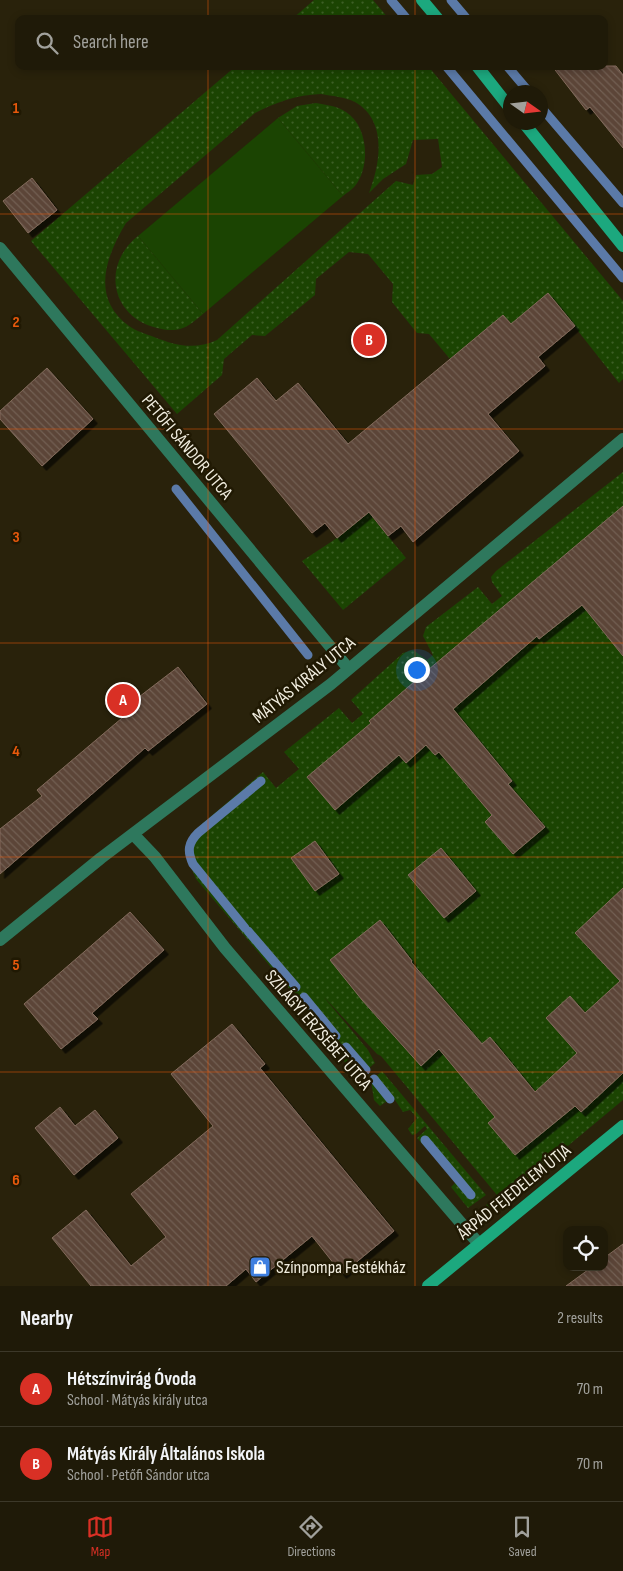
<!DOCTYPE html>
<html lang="en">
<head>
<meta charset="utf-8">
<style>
  :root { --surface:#1f1a08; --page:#272312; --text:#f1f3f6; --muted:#a1a19c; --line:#3c3829; --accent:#d93025 }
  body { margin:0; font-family:"Sofia Sans Condensed",sans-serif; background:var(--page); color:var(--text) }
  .controls { position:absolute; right:15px; bottom:15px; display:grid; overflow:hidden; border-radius:10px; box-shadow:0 2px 8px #0003 }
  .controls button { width:45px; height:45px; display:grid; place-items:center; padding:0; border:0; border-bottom:1px solid var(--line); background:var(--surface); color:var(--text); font:25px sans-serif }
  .compass { position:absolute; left:503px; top:85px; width:45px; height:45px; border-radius:50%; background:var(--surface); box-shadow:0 2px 8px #0003; rotate:104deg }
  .you { position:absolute; left:416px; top:669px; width:18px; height:18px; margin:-12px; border:4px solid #fff; border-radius:50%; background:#1a73e8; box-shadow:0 0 0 8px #1a73e833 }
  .badge { display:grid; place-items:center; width:32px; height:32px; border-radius:50%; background:var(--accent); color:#fff; font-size:16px; font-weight:700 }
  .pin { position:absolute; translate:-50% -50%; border:2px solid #fff; box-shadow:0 1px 5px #0006 }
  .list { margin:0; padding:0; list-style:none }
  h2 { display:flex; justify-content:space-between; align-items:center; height:65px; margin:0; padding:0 20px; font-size:21px }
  h2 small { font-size:16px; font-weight:400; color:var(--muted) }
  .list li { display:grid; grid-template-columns:32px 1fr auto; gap:15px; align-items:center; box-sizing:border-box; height:75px; padding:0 20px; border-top:1px solid var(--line) }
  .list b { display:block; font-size:19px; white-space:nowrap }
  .list p { margin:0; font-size:16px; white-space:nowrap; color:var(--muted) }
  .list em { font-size:16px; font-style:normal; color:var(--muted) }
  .icon { flex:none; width:28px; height:28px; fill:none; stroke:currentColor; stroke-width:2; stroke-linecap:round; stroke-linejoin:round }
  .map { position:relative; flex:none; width:623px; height:1286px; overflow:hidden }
  .search { position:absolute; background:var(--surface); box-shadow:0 2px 8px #0003; left:15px; right:15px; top:15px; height:55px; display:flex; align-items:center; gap:12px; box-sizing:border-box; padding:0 18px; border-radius:10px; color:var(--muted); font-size:19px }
  .sheet { height:215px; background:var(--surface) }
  nav { display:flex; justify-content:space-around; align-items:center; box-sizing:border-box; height:70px; border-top:1px solid var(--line); background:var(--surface); font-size:14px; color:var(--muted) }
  nav a { display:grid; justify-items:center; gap:2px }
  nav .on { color:var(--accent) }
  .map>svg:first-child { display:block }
  .grass { fill:url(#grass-dots); fill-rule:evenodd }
  .garden { fill:#1b4402 }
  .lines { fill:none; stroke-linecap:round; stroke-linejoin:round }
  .stream { stroke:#5b7aa8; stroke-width:9 }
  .building { fill:url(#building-back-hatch); stroke:#836b5c; filter:url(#shadow) }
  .street { stroke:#2e785d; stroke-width:12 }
  .secondary { stroke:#1ca87e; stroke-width:12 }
  .grid { fill:none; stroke:#e8590c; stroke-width:1; stroke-opacity:0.55 }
  .labels { text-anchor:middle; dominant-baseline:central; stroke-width:5; stroke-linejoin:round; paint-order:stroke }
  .street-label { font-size:18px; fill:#f1eddf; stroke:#201903 }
  .poi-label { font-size:18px; fill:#f1eddf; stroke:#201903; text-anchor:start }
  .grid-label { font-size:16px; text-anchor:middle; font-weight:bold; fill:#e8590c; stroke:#201903; stroke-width:5; stroke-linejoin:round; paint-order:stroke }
</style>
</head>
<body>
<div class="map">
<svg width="623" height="1286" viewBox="0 0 623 1286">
  <defs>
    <pattern id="grass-dots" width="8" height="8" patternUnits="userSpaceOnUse" patternTransform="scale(1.25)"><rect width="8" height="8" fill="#1b4402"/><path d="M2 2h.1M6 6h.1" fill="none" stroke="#3d5f26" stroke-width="1.8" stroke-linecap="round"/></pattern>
    <pattern id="building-back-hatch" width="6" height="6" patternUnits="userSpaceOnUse" patternTransform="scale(1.25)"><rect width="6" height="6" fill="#5b4537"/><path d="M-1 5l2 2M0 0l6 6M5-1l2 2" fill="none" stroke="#736054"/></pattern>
    <filter id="shadow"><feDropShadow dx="4.5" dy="4.5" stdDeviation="0" flood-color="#0009"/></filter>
  </defs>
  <rect width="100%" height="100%" fill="#29220b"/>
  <path class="grass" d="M314,0H373L389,19H292Z
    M236,66H428L623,301V379L619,383L548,293L511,324L503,315L450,359L429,334L417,333L392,302L393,284L368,254L349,252L316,279L315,295L265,336L252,335L224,359L222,375L177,414L31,241ZM321,94C332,96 345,97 355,102C388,121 380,164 369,193L383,179L406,164L413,140L438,139L442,167L432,174L416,175L413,185L396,181L217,340C195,350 177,346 154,337C146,334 136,331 129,326C91,298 105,258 126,223L255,113C277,102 296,95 321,94Z
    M316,103C327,105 337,106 346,112C368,126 371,166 355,186C352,190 346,193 343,196L278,118L297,106Z
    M138,236L203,314C196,320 188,327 180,329C173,331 164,330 157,328C111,317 101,265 138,236Z
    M623,472V1100L491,1210L486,1205L497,1195L381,1056L377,1054L323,996L368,1050L375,1063L363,1073L353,1071L340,1057L343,1052L196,879C187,857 180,849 196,829L263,772L276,788L299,769L284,752L339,708L352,723L363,714L351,700L403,653L413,650L427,660L433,655L423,636L426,627L478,587L492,604L502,596L492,582L491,577L496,571Z
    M368,512L406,558L343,610L302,561L337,538Z
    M382,1071L486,1195L468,1208L451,1187L456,1182L417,1138L427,1129L425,1126L416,1134L412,1135L408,1129L417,1118L410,1110L403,1112L393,1097L380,1106L374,1100L371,1081Z"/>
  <path class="garden" d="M278,118L343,196L203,314L138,236Z"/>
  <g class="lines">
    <path class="stream" d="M391,0L407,19
      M451,0L467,19
      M446,66L623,278
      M507,66L529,92
      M540,106L623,203
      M176,489L308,655
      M245,928L193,864C187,851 188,843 198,833L261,781
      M248,931L296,987
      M304,997L336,1036
      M346,1047L366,1070
      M374,1079L390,1099
      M425,1140L471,1195"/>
  </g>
  <path class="building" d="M552,66H616L623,75V148L590,107L586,110Z
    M32,178L57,210L28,233L3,201Z
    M548,293L575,326L538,357L545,366L488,414L519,451L413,542L401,526L388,536L369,512L337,538L325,523L312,533L214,414L257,378L276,401L298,383L348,444L503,315L511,324Z
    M47,368L93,419L42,466L0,419V411Z
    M623,506V656L582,605L539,639L537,636L453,709L512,781L508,784L545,827L513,854L485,822L492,815L439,752L435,755L426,745L406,763L399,755L335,810L307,777L371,723L369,721L422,675Z
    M178,667L207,704L148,751L145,748L0,874V829L42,796L37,790L122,718L118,713Z
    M315,841L339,874L315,891L291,858Z
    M441,848L476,891L444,918L408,875Z
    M623,888V1073L581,1112L575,1106L515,1155L488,1123L495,1117L439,1049L421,1066L362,1000L330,960L380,920L412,961L411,962L482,1044L490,1037L535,1092L577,1053L546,1018L570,996L585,1013L620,981L575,933Z
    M130,912L164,950L92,1013L98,1019L61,1049L24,1004Z
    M232,1024L265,1064L260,1068L394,1231L342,1274L312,1236L256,1282L246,1269L226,1286H91L52,1238L86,1210L131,1266L166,1237L131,1194L213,1126L171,1074Z
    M60,1107L75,1126L95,1110L118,1138L74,1175L35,1128Z
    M623,1244V1286H566L592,1267H604V1258Z"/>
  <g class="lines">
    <path class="street" d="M0,248L348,668
      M134,835L155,857L225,948L479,1244
      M0,940L101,858L331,684L623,439"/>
    <path class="secondary" d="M422,0L438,19
      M477,66L510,108
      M523,122L623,246
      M428,1286L623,1126"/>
  </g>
  <path class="grid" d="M208,0V19M415,0V19M208,66V1286M415,66V1286M0,214H623M0,429H623M0,643H623M0,857H623M0,1072H623"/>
  <defs>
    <g id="shop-square" transform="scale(1.125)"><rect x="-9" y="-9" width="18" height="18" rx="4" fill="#3f7fe0" stroke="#201903"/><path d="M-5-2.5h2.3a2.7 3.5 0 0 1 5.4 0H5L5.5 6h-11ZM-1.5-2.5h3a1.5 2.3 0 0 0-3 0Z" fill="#fff"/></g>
  </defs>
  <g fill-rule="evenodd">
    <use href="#shop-square" x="260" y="1267"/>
  </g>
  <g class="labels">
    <g class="street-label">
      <text transform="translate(187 447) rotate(50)">PETŐFI SÁNDOR UTCA</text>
      <text transform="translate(304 680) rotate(-39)">MÁTYÁS KIRÁLY UTCA</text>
      <text transform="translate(318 1030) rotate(49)">SZILÁGYI ERZSÉBET UTCA</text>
      <text transform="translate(514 1192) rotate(-39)">ÁRPÁD FEJEDELEM ÚTJA</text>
    </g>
    <g class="poi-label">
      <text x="276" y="1267">Színpompa Festékház</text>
    </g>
  </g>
  <g class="grid-label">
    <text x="16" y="113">1</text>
    <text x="16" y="327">2</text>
    <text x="16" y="542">3</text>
    <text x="16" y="756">4</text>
    <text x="16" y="970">5</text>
    <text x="16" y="1185">6</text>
  </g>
</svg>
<div class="controls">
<button><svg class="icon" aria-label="locate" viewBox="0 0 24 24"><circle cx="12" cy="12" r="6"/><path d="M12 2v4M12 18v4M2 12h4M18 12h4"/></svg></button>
</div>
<svg class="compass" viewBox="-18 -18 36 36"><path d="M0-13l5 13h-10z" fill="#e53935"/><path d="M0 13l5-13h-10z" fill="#a1a19c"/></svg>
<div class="you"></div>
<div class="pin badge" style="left:123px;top:700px">A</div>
<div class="pin badge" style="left:369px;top:340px">B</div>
<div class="search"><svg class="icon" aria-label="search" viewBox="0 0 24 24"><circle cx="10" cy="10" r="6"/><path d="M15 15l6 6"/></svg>Search here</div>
</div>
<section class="sheet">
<h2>Nearby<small>2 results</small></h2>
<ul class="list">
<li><span class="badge">A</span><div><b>Hétszínvirág Óvoda</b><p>School · Mátyás király utca</p></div><em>70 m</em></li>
<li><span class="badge">B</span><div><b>Mátyás Király Általános Iskola</b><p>School · Petőfi Sándor utca</p></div><em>70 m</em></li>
</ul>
</section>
<nav>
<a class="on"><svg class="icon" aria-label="map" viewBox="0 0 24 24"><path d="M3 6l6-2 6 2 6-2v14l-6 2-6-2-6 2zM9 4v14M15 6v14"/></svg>Map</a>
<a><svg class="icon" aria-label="directions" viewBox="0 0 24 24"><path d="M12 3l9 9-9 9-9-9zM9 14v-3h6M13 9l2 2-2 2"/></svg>Directions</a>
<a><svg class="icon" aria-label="saved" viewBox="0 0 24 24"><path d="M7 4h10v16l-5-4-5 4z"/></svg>Saved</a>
</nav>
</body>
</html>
